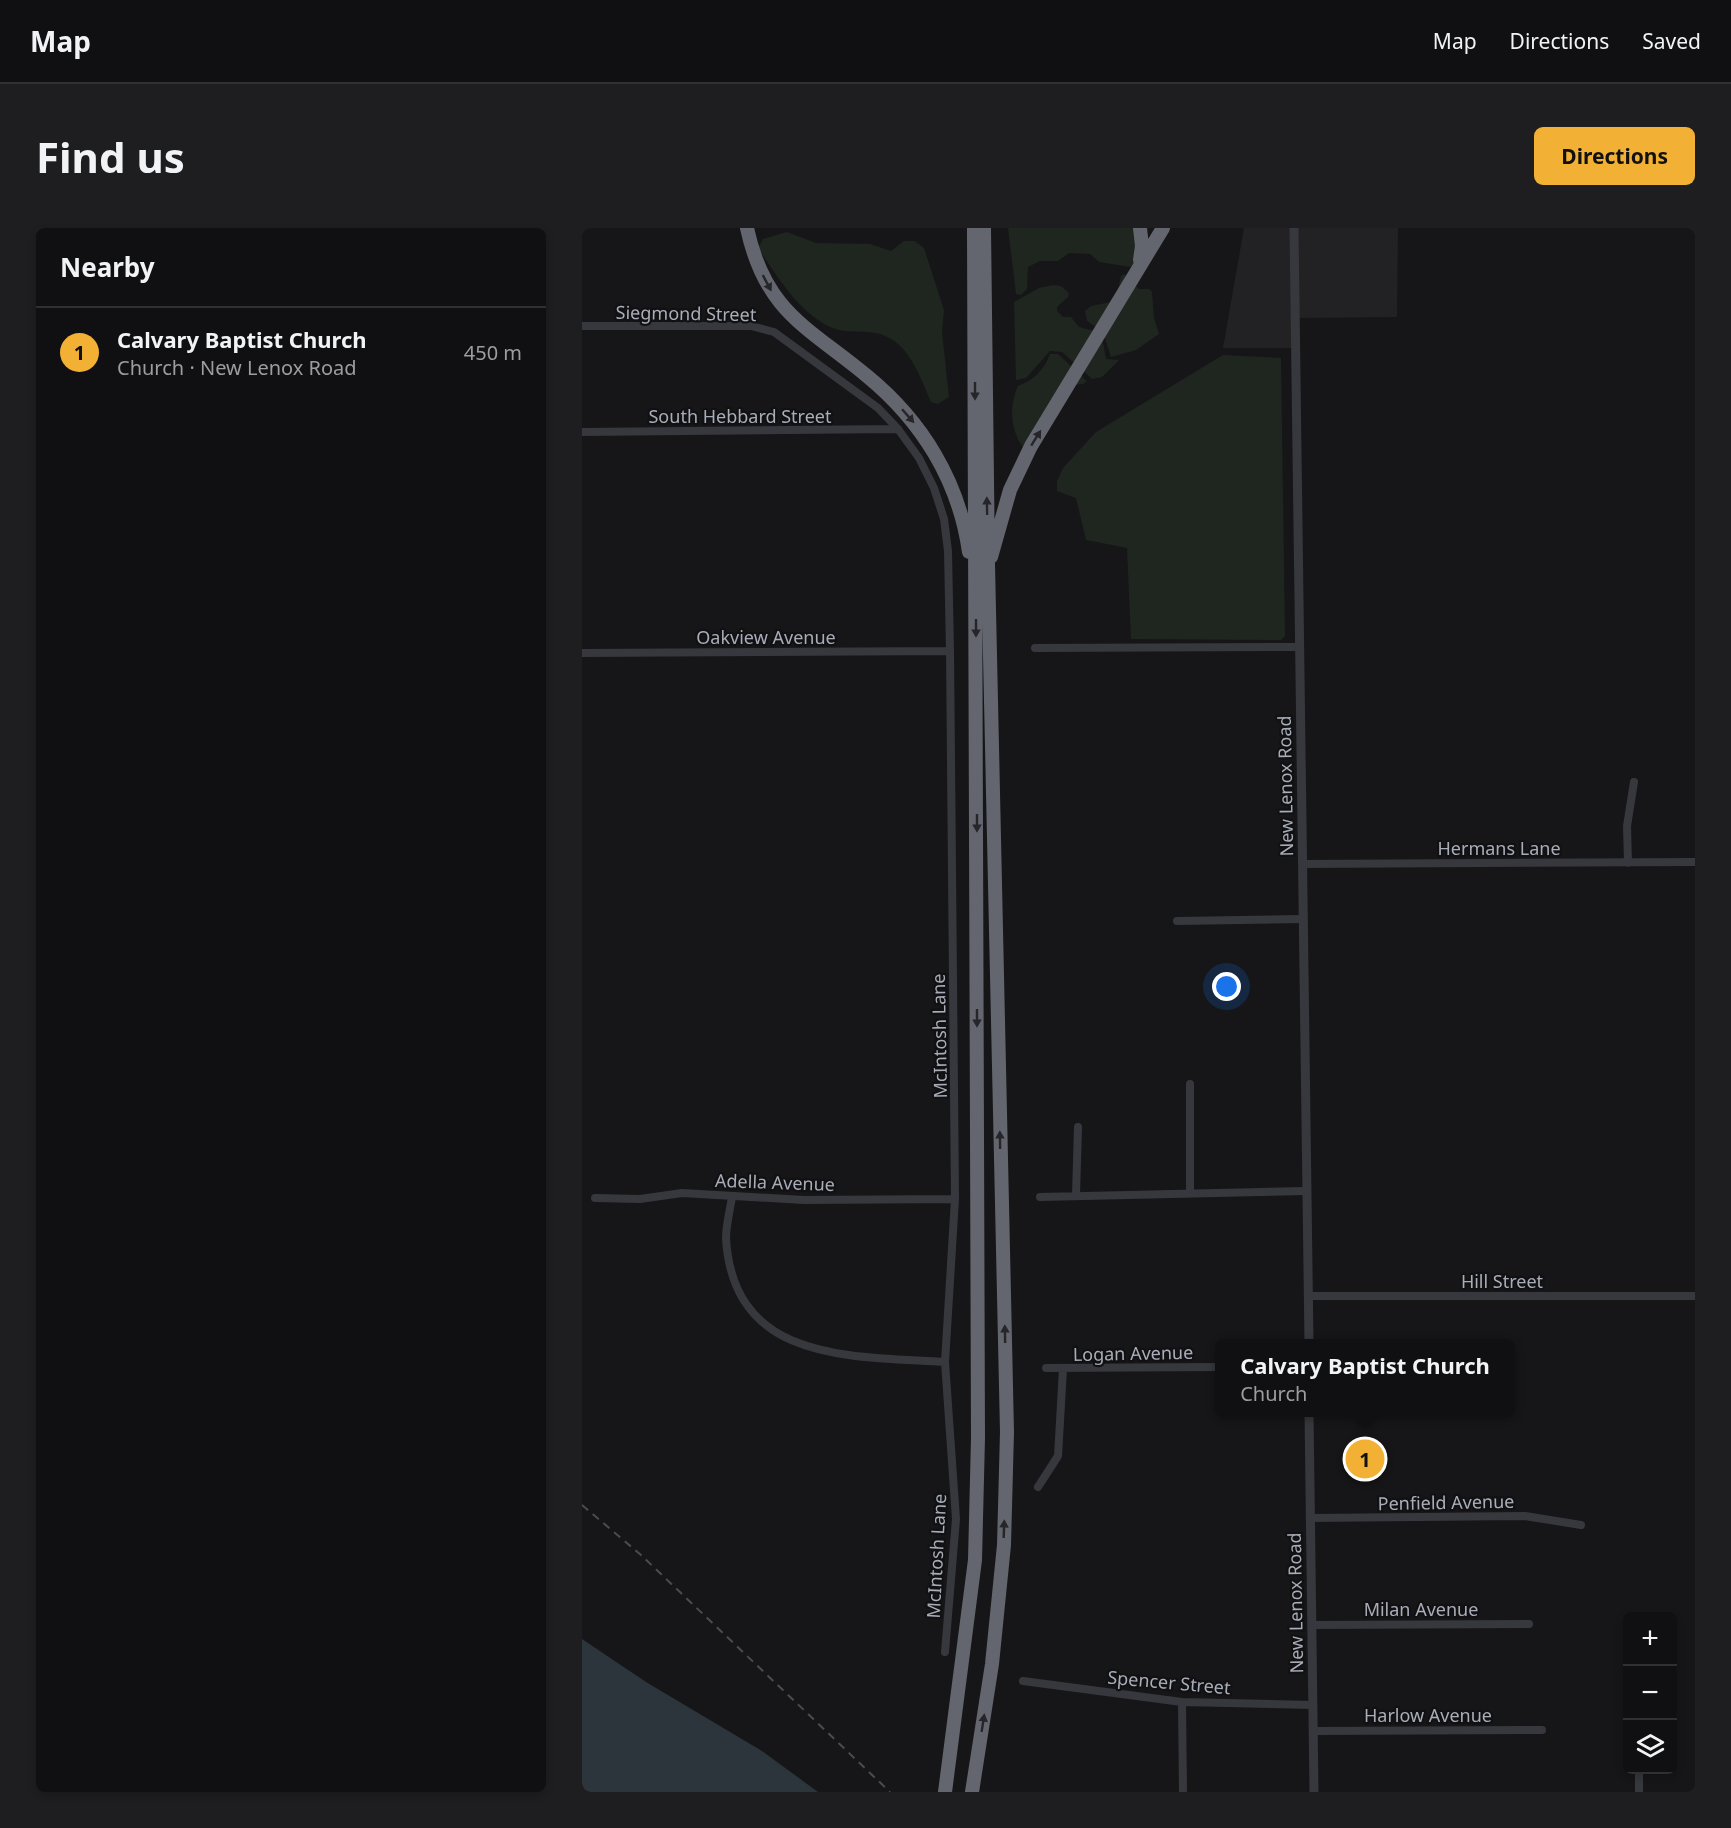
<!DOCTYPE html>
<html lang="en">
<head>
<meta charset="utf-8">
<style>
  :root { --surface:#101012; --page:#1e1e20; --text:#f1f3f6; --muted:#9c9d9f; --line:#303032; --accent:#f2b134 }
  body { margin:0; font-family:"Noto Sans",sans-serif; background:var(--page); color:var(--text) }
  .controls { position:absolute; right:18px; bottom:18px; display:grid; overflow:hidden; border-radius:9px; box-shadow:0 3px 9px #0003 }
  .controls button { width:54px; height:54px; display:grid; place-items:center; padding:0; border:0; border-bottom:2px solid var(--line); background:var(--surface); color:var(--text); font:30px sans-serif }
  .you { position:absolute; left:645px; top:759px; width:21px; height:21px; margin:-15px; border:4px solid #fff; border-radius:50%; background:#1a73e8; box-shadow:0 0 0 9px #1a73e833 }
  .badge { display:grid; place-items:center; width:39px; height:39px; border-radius:50%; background:var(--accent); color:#111; font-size:20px; font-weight:700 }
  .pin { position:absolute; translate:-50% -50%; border:3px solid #fff; box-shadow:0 2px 6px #0006 }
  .popup { position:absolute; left:633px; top:1111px; width:300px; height:78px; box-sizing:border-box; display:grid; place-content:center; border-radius:9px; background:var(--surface); filter:drop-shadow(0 2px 4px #0005); font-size:20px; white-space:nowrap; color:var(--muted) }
  .popup b { font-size:22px; color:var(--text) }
  .popup::after { content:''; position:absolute; left:50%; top:100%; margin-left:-12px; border:12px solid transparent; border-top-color:var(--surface) }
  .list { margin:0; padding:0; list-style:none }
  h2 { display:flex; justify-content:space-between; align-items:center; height:78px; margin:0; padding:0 24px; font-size:26px }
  h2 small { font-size:20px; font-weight:400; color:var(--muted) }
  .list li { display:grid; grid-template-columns:39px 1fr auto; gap:18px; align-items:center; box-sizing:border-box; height:90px; padding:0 24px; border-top:2px solid var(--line) }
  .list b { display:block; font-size:22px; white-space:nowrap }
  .list p { margin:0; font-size:20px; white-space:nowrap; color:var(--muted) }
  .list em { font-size:20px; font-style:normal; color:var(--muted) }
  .icon { flex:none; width:33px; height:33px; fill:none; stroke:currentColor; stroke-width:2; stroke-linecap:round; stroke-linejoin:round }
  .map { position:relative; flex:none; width:1113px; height:1564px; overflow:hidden; border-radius:9px }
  header { display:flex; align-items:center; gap:36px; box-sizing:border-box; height:84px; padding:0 30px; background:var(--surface); border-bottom:2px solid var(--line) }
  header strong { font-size:28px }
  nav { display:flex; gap:33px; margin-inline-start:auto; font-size:21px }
  .intro { display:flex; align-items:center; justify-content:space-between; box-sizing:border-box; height:144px; padding:0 36px }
  h1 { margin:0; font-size:42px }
  .button { padding:15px 27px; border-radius:9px; background:var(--accent); color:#111; font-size:21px; font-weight:700 }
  main { display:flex; gap:36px; padding:0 36px }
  aside { flex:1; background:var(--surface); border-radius:9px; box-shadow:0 3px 9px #0003 }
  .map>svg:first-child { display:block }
  .built { fill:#222225 }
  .green { fill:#1e261f }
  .water { fill:#2c353c }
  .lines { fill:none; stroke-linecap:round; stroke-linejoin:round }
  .minor { stroke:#37383d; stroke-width:8 }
  .tertiary { stroke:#37383d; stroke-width:9 }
  .motorway { stroke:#63666e; stroke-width:14 }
  .rail { stroke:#4a4c52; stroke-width:2; stroke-dasharray:8 6; stroke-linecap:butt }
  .oneway { fill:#26262a }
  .labels { text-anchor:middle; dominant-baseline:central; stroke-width:4.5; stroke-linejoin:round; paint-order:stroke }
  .street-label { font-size:18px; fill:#a8adb8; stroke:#111113 }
</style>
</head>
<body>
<header>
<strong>Map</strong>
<nav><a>Map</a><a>Directions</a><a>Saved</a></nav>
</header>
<div class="intro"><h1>Find us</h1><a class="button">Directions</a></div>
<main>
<aside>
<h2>Nearby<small></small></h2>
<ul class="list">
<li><span class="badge">1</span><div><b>Calvary Baptist Church</b><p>Church · New Lenox Road</p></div><em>450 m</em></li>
</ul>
</aside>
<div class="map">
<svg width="1113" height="1564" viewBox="0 0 1113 1564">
  <rect width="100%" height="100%" fill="#161618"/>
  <path class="built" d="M662,0H816L815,89L716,90V120H641Z"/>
  <path class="green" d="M426,0H551L554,3L553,37L549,39L517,34L508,26L487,25L476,33H458L446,39L445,61L439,67L434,66Z
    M205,4L234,15L288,16L309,23L322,13H333L342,20L362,82L360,104L367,169L356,176L349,174C336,144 324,106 286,104C272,103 260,105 246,98C215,82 195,48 176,20L181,11Z
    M542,46L557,61H567L570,64L572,90L577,106L554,122L529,129L521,104L505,93L503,83L509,78L534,73L539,48Z
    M471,57L479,58L487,65L486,69L475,79V83L481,89H489L497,99L517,104L520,109L524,131L537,132L520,149L510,151L480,124L468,123L444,150L434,152L432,74L457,60Z
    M468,126H476L505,153L501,156L482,158L450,216L441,219C428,202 427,177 436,158C452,152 462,142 468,126Z
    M641,127L699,130L703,408L699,412L549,411L545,320L504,312L494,270L475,263V253L481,240L514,204Z"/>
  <path class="water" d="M0,1411L64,1454L180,1523L236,1564H0Z"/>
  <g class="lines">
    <path class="minor" d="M0,98H169L192,104L296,180L316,201L337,230L352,260L362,291L366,323L368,423L373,971L363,1134L374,1291L363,1424
      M0,204L316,201
      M453,420L717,419
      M0,425L368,423
      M1046,635L1045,598L1052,554
      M721,636L1113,634
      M595,693L721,691
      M608,856V965
      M494,967L496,899
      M150,969C148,982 144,997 144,1010C151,1135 269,1128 363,1134
      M458,969L725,963
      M13,970L58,971L100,965L222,972L373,971
      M726,1068H1113
      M464,1140L638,1139
      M456,1259L476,1228L481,1141
      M728,1290L943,1288L999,1297
      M730,1397L947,1396
      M441,1453L600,1474L731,1477
      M600,1474L601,1564
      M731,1503L960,1502
      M1057,1542V1564"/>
    <path class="tertiary" d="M712,0L727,1116
      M727,1184L732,1564"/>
    <path class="motorway" d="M165,0C183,84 226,99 285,148C340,193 377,253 387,324
      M558,0L560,18L558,32
      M409,329L428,262L449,218L581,0
      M363,1564L393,1332L396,1210L392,0
      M390,1564L410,1436L422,1317L425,1204L406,336L402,0"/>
    <path class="rail" d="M0,1277L59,1327L308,1564"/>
  </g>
  <defs><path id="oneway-solid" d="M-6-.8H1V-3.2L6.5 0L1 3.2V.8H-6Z" transform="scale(1.5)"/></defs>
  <g class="oneway">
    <use href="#oneway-solid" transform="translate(185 55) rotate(62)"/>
    <use href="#oneway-solid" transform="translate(393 163) rotate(90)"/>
    <use href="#oneway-solid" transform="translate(326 188) rotate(49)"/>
    <use href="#oneway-solid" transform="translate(454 210) rotate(-58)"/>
    <use href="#oneway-solid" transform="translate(405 278) rotate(-91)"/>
    <use href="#oneway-solid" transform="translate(394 400) rotate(90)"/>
    <use href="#oneway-solid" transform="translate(395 595) rotate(90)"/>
    <use href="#oneway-solid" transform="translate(395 790) rotate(90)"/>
    <use href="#oneway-solid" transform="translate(418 912) rotate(-91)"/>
    <use href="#oneway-solid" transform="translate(423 1106) rotate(-91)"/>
    <use href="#oneway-solid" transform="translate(422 1301) rotate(-88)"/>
    <use href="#oneway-solid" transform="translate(401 1495) rotate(-81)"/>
  </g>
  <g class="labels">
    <g class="street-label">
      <text transform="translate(104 85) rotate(1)">Siegmond Street</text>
      <text x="158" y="188">South Hebbard Street</text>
      <text x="184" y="409">Oakview Avenue</text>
      <text transform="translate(703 558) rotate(-91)">New Lenox Road</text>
      <text x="917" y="620">Hermans Lane</text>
      <text transform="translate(357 808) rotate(-91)">McIntosh Lane</text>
      <text transform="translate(193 954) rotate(2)">Adella Avenue</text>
      <text x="920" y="1053">Hill Street</text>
      <text transform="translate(551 1125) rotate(-1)">Logan Avenue</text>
      <text transform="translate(864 1274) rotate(-1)">Penfield Avenue</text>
      <text transform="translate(354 1328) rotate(-87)">McIntosh Lane</text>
      <text transform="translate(713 1375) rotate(-91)">New Lenox Road</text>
      <text x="839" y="1381">Milan Avenue</text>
      <text transform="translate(587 1454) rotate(5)">Spencer Street</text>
      <text x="846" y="1487">Harlow Avenue</text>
    </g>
  </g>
</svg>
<div class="controls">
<button>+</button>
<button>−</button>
<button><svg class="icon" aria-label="layers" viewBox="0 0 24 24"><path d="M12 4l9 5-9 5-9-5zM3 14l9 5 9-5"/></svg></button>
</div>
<div class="you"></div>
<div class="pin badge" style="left:783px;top:1231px">1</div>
<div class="popup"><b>Calvary Baptist Church</b>Church</div>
</div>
</main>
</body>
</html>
